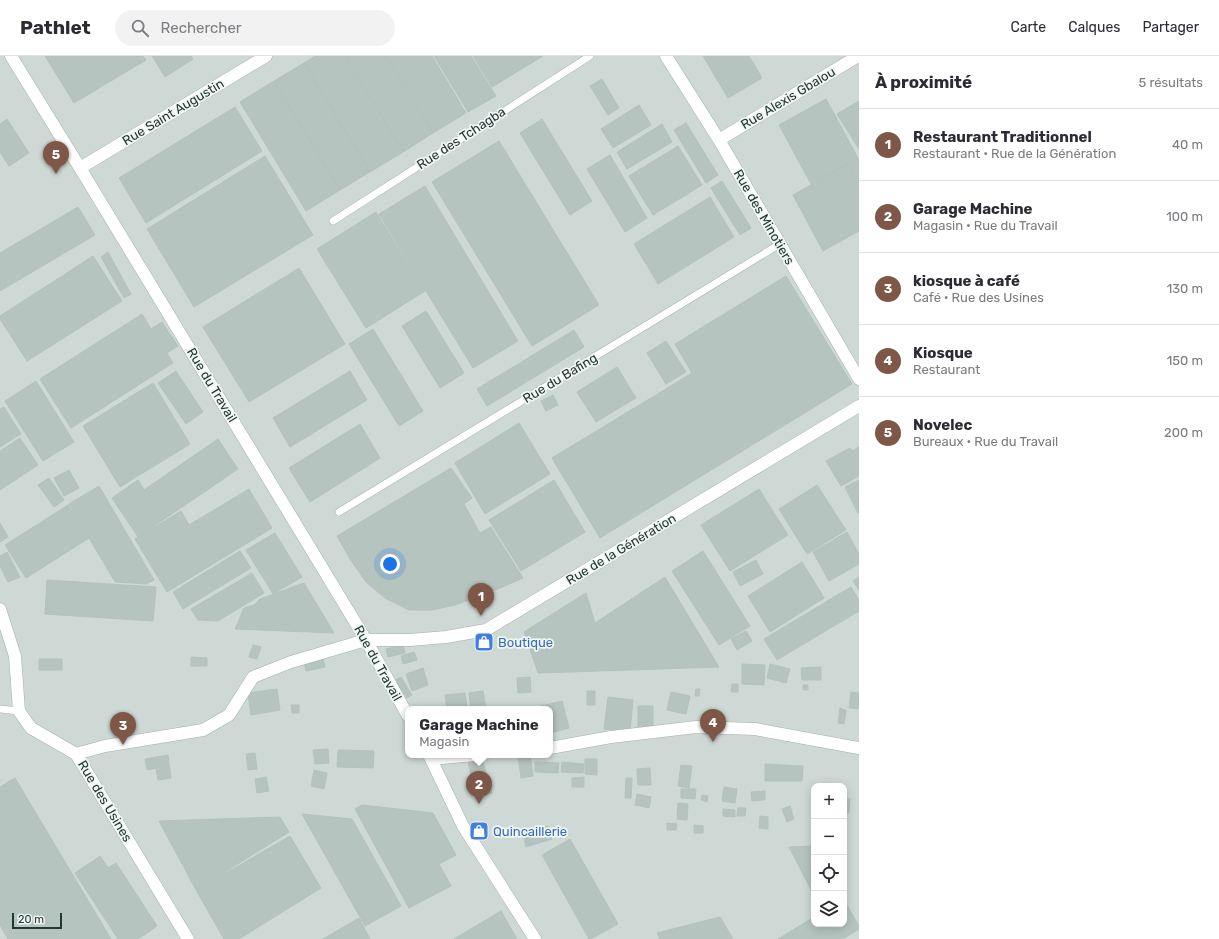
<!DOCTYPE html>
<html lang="fr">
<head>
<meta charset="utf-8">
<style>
  :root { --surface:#fff; --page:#f2f2f3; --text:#2b2b33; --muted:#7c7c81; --line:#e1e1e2; --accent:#7e5749 }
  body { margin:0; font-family:Rubik,sans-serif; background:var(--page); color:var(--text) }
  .controls { position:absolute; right:12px; bottom:12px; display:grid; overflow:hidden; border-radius:8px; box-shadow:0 2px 10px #0003 }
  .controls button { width:36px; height:36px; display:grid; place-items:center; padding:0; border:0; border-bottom:1px solid var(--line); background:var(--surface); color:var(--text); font:20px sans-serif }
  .scale { position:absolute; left:12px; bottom:10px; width:50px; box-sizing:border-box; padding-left:4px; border:2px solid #223834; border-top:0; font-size:11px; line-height:14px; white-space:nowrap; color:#223834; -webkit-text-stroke:3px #f0f6f4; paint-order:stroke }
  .you { position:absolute; left:390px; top:508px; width:14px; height:14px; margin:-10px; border:3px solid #fff; border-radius:50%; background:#1a73e8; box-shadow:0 0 0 6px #1a73e833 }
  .badge { display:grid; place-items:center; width:26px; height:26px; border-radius:50%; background:var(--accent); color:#fff; font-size:13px; font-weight:700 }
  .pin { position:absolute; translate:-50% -33px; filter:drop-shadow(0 1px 2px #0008) }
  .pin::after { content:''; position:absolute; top:21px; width:14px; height:12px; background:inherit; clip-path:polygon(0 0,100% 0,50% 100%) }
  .popup { position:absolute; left:405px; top:650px; width:148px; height:52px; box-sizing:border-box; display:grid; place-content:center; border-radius:8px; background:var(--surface); filter:drop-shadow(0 1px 3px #0005); font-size:13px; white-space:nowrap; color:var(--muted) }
  .popup b { font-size:15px; color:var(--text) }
  .popup::after { content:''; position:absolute; left:50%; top:100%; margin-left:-8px; border:8px solid transparent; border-top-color:var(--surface) }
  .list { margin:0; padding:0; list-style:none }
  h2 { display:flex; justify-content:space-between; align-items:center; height:52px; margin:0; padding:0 16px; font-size:17px }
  h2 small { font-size:13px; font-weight:400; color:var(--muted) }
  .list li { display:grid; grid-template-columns:26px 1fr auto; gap:12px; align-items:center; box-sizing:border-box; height:72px; padding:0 16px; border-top:1px solid var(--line) }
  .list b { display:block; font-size:15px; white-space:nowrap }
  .list p { margin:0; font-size:13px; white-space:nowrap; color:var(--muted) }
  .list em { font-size:13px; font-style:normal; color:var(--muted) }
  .icon { flex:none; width:22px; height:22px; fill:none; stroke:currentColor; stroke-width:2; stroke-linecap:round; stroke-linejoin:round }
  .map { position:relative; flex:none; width:859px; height:883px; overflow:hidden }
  header { display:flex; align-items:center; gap:24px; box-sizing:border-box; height:56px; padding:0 20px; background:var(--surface); border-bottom:1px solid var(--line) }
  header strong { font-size:19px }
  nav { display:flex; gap:22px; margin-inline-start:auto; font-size:14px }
  .search { width:280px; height:36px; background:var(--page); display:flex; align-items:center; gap:10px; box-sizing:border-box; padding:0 14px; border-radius:22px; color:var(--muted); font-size:15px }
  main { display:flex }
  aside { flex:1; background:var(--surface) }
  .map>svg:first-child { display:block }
  .built { fill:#ced9d5; fill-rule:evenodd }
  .building { fill:#b6c4bf; stroke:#b3c2bd }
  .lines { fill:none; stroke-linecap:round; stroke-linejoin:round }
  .lane-casing { stroke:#a3b0ad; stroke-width:8 }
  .street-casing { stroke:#a3b0ad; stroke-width:13 }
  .lane { stroke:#fff; stroke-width:7 }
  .street { stroke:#fff; stroke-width:12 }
  .labels { text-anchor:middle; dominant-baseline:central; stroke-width:3.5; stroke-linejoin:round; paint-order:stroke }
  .street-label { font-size:13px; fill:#223834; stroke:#f0f6f4 }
  .shop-label { font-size:13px; fill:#366cbe; stroke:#f0f6f4; text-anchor:start }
</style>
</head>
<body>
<header>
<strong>Pathlet</strong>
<div class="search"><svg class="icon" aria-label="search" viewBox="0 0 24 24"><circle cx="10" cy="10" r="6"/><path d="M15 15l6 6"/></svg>Rechercher</div>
<nav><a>Carte</a><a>Calques</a><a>Partager</a></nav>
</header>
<main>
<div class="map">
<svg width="859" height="883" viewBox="0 0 859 883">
  <rect width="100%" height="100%" fill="#e0e9e6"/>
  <path class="built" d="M0,0H859V883H0ZM408,653H550V699H408ZM814,730H844V868H814Z"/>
  <path class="building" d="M45,0H143L146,4L74,47Z
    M152,0H191L193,3L165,21Z
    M315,0H345L403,96L370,116L304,7Z
    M345,0H386L433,77L403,96Z
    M386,0H432L466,57L433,77Z
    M434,0H471L496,40L468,56Z
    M473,0H543L492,31Z
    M703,0H749L762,22L728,42Z
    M304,7L370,116L340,134L274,25Z
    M602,23L619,52L608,59L590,30Z
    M274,25L340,134L306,155L240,46Z
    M826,43L859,104V128L848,108L811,128L779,69Z
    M859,45V93L837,58Z
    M639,49L651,69L613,92L601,73Z
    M235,51L262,95L146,167L119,122Z
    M7,63L29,97L9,110L0,96V68Z
    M542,63L592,145L570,159L520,77Z
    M686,67L718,119L706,127L674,74Z
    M662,68L672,86L627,113L617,96Z
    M499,85L599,249L532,290L432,126Z
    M678,90L702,129L653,159L629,120Z
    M610,99L647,162L625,176L587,113Z
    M265,100L313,179L194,251L147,173Z
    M848,108L859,128V175L823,195L793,139Z
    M722,125L751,172L740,179L711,132Z
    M425,130L518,285L473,312L379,158Z
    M710,141L734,181L658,228L634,188Z
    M78,151L95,179L0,235V197Z
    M376,156L425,235L366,272L317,193Z
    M108,196L131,238L124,242L101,201Z
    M93,200L122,245L27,305L0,263V260Z
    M299,212L345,288L249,346L203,271Z
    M786,220L852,328L600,482L552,402L692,317L675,288Z
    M426,255L464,317L440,332L402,270Z
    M142,258L151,273L162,266L178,290L167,297L173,307L71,372L40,323Z
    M373,273L423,355L399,370L349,288Z
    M574,274L584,291L487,350L477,333Z
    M666,285L686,316L666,328L647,297Z
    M617,311L636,342L596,366L577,336Z
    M176,315L203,356L186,368L158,327Z
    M350,315L367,344L290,391L273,362Z
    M36,325L74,386L43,405L5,345Z
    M153,327L190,388L120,431L83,370Z
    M553,339L558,349L546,355L541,345Z
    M4,351L21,378L0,391V353Z
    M519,367L550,418L485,458L455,407Z
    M360,368L380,402L310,446L289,412Z
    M20,382L38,409L0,434V395Z
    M218,383L238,413L138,481L112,442L138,424L144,434Z
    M859,391V420L841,430L826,405L850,392L852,395Z
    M451,412L472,442L464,448L480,477L491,471L523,522L500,532L455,549L432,554H409L385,542L366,526L350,503L337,480Z
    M69,414L79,432L64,440L54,422Z
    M49,422L64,444L54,451L38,429Z
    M554,424L585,476L521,515L489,464Z
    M859,424V457H858L845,431Z
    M817,429L846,474L807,498L779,453Z
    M99,430L154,524L147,528L115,526L69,448Z
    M249,433L272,472L167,536L135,483L181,455L189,469Z
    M759,433L788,479L730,515L701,469Z
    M68,449L89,482L26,522L5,489Z
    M0,467L8,481L0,486Z
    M847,476L859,498V508L829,525L813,496Z
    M275,477L302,521L273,538L246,494Z
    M240,495L251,512L183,553L173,536Z
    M703,495L750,570L719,589L672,515Z
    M7,496L20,521L8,526L0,510V500Z
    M756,504L763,518L740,530L733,516Z
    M802,506L824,542L770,576L748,540Z
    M252,517L264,537L218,565L198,564L191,553Z
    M665,521L719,611L538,617L524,576L586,537L595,567Z
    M859,521V534L853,525Z
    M47,524L156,531L153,565L45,558Z
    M304,527L334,577L235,573L244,552L254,549L260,543Z
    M851,531L859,544V555L777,604L764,583Z
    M746,575L752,585L737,594L731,583Z
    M253,589L261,591L257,603L249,601Z
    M403,589L405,597L388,601L386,593Z
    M414,596L417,604L403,608L401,600Z
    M191,601L207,602V610H191Z
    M323,602L325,611L306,615L304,606Z
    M39,603H62V614H39Z
    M742,608L765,609L764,629L742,628Z
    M770,608L790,613L786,627L767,622Z
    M821,611V624H802L801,612Z
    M423,612L428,629L412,635L406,618Z
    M401,621L412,639L407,642L395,624Z
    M530,621L531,636L518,637L517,622Z
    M732,628H738V636H731Z
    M803,629H808V634H803Z
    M277,633L280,654L251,659L248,637Z
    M696,633H700L699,640H695Z
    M483,635L486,653H471L469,637Z
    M587,635H595V649H587Z
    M671,636L690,640L686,658L667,654Z
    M851,636L859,637V653L849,652Z
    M465,637L467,653H447L445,639Z
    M608,641L633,644L630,676L604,673Z
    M562,645L569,672L550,677V653H538L537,651Z
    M291,649H299V657H292Z
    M638,650H653V671H638Z
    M840,652L846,654L844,668L838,667Z
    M328,693L329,707L315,708L313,694Z
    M338,694L374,695L373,712L337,711Z
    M255,697L257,713L248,714L246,698Z
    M168,699L171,722L158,724L156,712L147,714L145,703Z
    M530,699L533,720L521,722L518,700Z
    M482,703L492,737L477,741L468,707Z
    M585,703H597V719L585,718Z
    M535,706L559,707L558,717L535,716Z
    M562,706L584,708L583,717L561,716Z
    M765,708L803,710L802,725H765Z
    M681,709L692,710L689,732L678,730Z
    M650,712L651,729H638L637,713Z
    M314,714L327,717L324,733L311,730Z
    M266,721L269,735L257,737L255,723Z
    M584,721V731H572V722Z
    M15,722L111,883H8L0,869V731Z
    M626,722H632L631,742H625Z
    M724,731L737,733L735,747L722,745Z
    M681,733H696L695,743L681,742Z
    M765,735V744L752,745L751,736Z
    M637,738L651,741L649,752L635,749Z
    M702,739L708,740L707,746L701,744Z
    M844,743H850L849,757H844Z
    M678,747L688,748L687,764L677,763Z
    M362,749L433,757L456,799L439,808L451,830L409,852L355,753Z
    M790,750L794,763L787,766L782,753Z
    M738,752H746L745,760H737Z
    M723,753L735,754V761L723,760Z
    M302,758L352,763L401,850L365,870Z
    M760,760L768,761V773L759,772Z
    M280,761L289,776L196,834L159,765Z
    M667,767L677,768L676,774H667Z
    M694,769L703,770V777H694Z
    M548,770L552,783L526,791L523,777Z
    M290,780L321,832L239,883H224L196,834Z
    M570,783L618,868L591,883H589L542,799Z
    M813,790L814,792V839L789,791Z
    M100,800L108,812L116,807L157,870L138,883H118L75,817Z
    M844,844L859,870V873L843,883H778L814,861V868H844Z
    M501,855L517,883H454Z
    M720,861L733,883H660L657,877Z
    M359,862L370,883H323Z"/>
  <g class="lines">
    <g class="lane-casing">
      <path id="lane" d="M333,165L590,0
        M339,456L780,188
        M0,653L19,655"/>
    </g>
    <g class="street-casing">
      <path id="street" d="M11,0L80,112L366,584L408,660
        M666,0L719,84L859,323
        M719,84L858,0
        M80,112L266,0
        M0,553L15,600L19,655L31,672L76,698L188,883
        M550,692L611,681L696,671L755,673L859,692
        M76,698L105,690L203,674L229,659L253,621L291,606L366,584H410L446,581L486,574L859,350
        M429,699L463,770L535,883
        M431,703L475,699"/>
    </g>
    <use href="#lane" class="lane"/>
    <use href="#street" class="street"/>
  </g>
  <defs>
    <g id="shop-square" transform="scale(1)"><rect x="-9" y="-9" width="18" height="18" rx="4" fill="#3f7fe0" stroke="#f0f6f4"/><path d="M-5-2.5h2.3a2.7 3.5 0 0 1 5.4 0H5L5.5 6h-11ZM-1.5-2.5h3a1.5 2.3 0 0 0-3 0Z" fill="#fff"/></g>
  </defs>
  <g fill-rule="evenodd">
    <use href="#shop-square" x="484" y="586"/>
    <use href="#shop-square" x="479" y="775"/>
  </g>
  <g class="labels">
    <g class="street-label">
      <text transform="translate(788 42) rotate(-31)">Rue Alexis Gbalou</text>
      <text transform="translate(173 56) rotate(-31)">Rue Saint Augustin</text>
      <text transform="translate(461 82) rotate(-33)">Rue des Tchagba</text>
      <text transform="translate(764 161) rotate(60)">Rue des Minotiers</text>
      <text transform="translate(560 322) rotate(-31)">Rue du Bafing</text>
      <text transform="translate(212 329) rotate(59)">Rue du Travail</text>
      <text transform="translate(621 493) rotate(-31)">Rue de la Génération</text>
      <text transform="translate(378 607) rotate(61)">Rue du Travail</text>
      <text transform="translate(105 745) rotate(59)">Rue des Usines</text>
    </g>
    <g class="shop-label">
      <text x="498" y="586">Boutique</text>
      <text x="493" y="775">Quincaillerie</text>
    </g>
  </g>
</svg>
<div class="controls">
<button>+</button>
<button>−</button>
<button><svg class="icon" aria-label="locate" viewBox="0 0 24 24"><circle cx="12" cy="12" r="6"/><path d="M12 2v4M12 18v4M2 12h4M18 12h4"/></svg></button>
<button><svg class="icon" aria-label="layers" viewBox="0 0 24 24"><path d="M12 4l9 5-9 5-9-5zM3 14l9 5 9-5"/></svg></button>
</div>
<div class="scale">20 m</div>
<div class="you"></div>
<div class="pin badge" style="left:481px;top:560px">1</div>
<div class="pin badge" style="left:479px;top:748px">2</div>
<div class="popup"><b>Garage Machine</b>Magasin</div>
<div class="pin badge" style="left:123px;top:689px">3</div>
<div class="pin badge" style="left:713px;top:686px">4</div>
<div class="pin badge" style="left:56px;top:118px">5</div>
</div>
<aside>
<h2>À proximité<small>5 résultats</small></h2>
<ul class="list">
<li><span class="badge">1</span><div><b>Restaurant Traditionnel</b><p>Restaurant · Rue de la Génération</p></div><em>40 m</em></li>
<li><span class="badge">2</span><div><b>Garage Machine</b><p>Magasin · Rue du Travail</p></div><em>100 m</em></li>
<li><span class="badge">3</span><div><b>kiosque à café</b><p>Café · Rue des Usines</p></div><em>130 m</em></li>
<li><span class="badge">4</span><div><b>Kiosque</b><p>Restaurant</p></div><em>150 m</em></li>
<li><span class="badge">5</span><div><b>Novelec</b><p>Bureaux · Rue du Travail</p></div><em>200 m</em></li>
</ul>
</aside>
</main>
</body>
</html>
